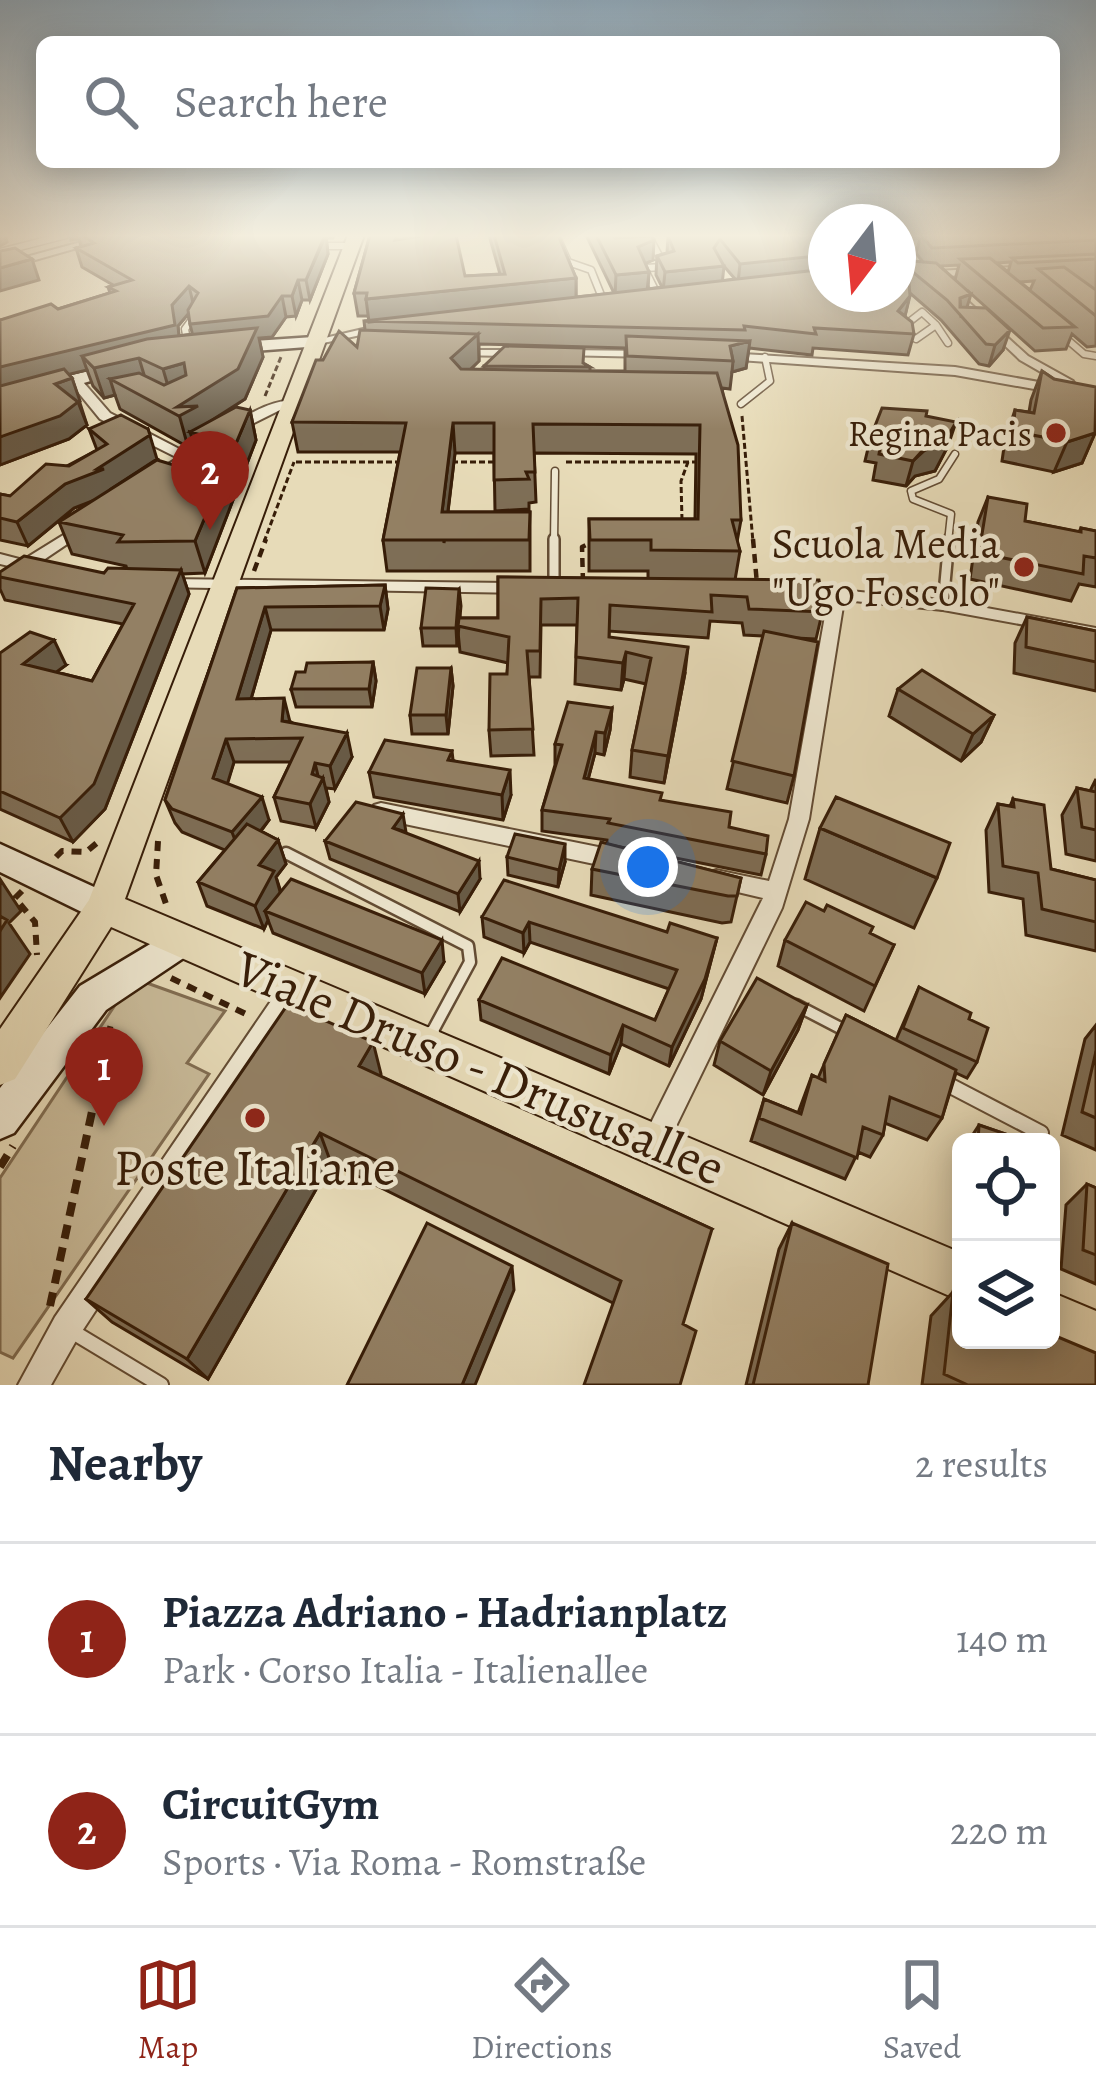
<!DOCTYPE html>
<html lang="en">
<head>
<meta charset="utf-8">
<style>
  :root { --surface:#fff; --page:#f2f2f3; --text:#1f2937; --muted:#747a83; --line:#e0e1e3; --accent:#8f2418 }
  body { margin:0; font-family:Alegreya,serif; background:var(--page); color:var(--text) }
  .controls { position:absolute; right:36px; bottom:36px; display:grid; overflow:hidden; border-radius:18px; box-shadow:0 6px 30px #0003 }
  .controls button { width:108px; height:108px; display:grid; place-items:center; padding:0; border:0; border-bottom:3px solid var(--line); background:var(--surface); color:var(--text); font:60px sans-serif }
  .compass { position:absolute; left:808px; top:204px; width:108px; height:108px; border-radius:50%; background:var(--surface); box-shadow:0 6px 30px #0003; rotate:196deg }
  .you { position:absolute; left:648px; top:867px; width:42px; height:42px; margin:-30px; border:9px solid #fff; border-radius:50%; background:#1a73e8; box-shadow:0 0 0 18px #1a73e833 }
  .badge { display:grid; place-items:center; width:78px; height:78px; border-radius:50%; background:var(--accent); color:#fff; font-size:39px; font-weight:700 }
  .pin { position:absolute; translate:-50% -99px; filter:drop-shadow(0 3px 6px #0008) }
  .pin::after { content:''; position:absolute; top:63px; width:42px; height:36px; background:inherit; clip-path:polygon(0 0,100% 0,50% 100%) }
  .list { margin:0; padding:0; list-style:none }
  h2 { display:flex; justify-content:space-between; align-items:center; height:156px; margin:0; padding:0 48px; font-size:51px }
  h2 small { font-size:39px; font-weight:400; color:var(--muted) }
  .list li { display:grid; grid-template-columns:78px 1fr auto; gap:36px; align-items:center; box-sizing:border-box; height:192px; padding:0 48px; border-top:3px solid var(--line) }
  .list b { display:block; font-size:45px; white-space:nowrap }
  .list p { margin:0; font-size:39px; white-space:nowrap; color:var(--muted) }
  .list em { font-size:39px; font-style:normal; color:var(--muted) }
  .icon { flex:none; width:66px; height:66px; fill:none; stroke:currentColor; stroke-width:2; stroke-linecap:round; stroke-linejoin:round }
  .map { position:relative; flex:none; width:1096px; height:1385px; overflow:hidden }
  .search { position:absolute; background:var(--surface); box-shadow:0 6px 30px #0003; left:36px; right:36px; top:36px; height:132px; display:flex; align-items:center; gap:30px; box-sizing:border-box; padding:0 42px; border-radius:18px; color:var(--muted); font-size:45px }
  .sheet { height:540px; background:var(--surface) }
  nav { display:flex; justify-content:space-around; align-items:center; box-sizing:border-box; height:168px; border-top:3px solid var(--line); background:var(--surface); font-size:33px; color:var(--muted) }
  nav a { display:grid; justify-items:center; gap:6px }
  nav .on { color:var(--accent) }
  .map>svg:first-child { display:block }
  .green { fill:#c9bb9a; stroke:#806c51; stroke-width:3 }
  .lines { fill:none; stroke-linecap:round; stroke-linejoin:round }
  .lane-far3-casing { stroke:#634c34; stroke-width:9 }
  .lane-far2-casing { stroke:#634c34; stroke-width:14 }
  .lane-far1-casing { stroke:#634c34; stroke-width:15 }
  .lane-casing { stroke:#634c34; stroke-width:18 }
  .street-casing { stroke:#634c34; stroke-width:4 }
  .secondary-casing { stroke:#371d08; stroke-width:5 }
  .primary-casing { stroke:#371d08; stroke-width:4 }
  .path-far3 { stroke:#371d08; stroke-width:3; stroke-dasharray:6 3; stroke-linecap:butt }
  .path-far2 { stroke:#371d08; stroke-width:4.5; stroke-dasharray:9 6; stroke-linecap:butt }
  .path-far1 { stroke:#371d08; stroke-width:6; stroke-dasharray:10 8; stroke-linecap:butt }
  .path { stroke:#371d08; stroke-width:8; stroke-dasharray:14 9; stroke-linecap:butt }
  .lane-far3 { stroke:#efe8d1; stroke-width:6 }
  .lane-far2 { stroke:#efe8d1; stroke-width:9 }
  .lane-far1 { stroke:#efe8d1; stroke-width:10 }
  .lane { stroke:#efe8d1; stroke-width:14 }
  .street { fill:#efe8d1; fill-rule:evenodd }
  .secondary { fill:#efe8d1; fill-rule:evenodd }
  .primary { fill:#e7dbb8; fill-rule:evenodd }
  .wall { fill:#7e6e56; stroke:#371d08; stroke-width:3; fill-rule:evenodd }
  .shaded-wall { fill:#675a46; stroke:#371d08; stroke-width:3 }
  .building { fill:#938064; stroke:#371d08; stroke-width:3 }
  .poi-dot { fill:#8f2418; stroke:#efe8d1; stroke-width:4.5 }
  .labels { text-anchor:middle; dominant-baseline:central; stroke-width:9; stroke-linejoin:round; paint-order:stroke }
  .far-poi-label { font-size:36px; fill:#371d08; stroke:#efe8d1; text-anchor:end }
  .poi-label { font-size:42px; fill:#371d08; stroke:#efe8d1; text-anchor:end }
  .near-street-label { font-size:51px; fill:#371d08; stroke:#efe8d1 }
  .near-poi-label { font-size:51px; fill:#371d08; stroke:#efe8d1 }
</style>
</head>
<body>
<div class="map">
<svg width="1096" height="1385" viewBox="0 0 1096 1385">
  <rect width="100%" height="100%" fill="#e7dbb8"/>
  <filter id="stains"><feTurbulence type="fractalNoise" baseFrequency=".00167" numOctaves="4"/><feColorMatrix values="0 0 0 0 .2 0 0 0 0 .09 0 0 0 0 .02 0 0 0 .5 -.17"/></filter>
  <radialGradient id="worn" r=".72"><stop offset=".6" stop-color="#630" stop-opacity="0"/><stop offset="1" stop-color="#630" stop-opacity=".3"/></radialGradient>
  <path class="green" d="M133,978L225,1011L187,1063L209,1074L13,1358L0,1352V1178Z"/>
  <g class="lines">
    <g class="lane-far3-casing">
      <path id="lane-far3" d="M556,235L568,262L591,270L605,305
        M648,235L665,267L644,268L657,294
        M316,246H352
        M0,252L66,235
        M922,312L936,325L916,339L900,329Z
        M936,325L948,343
        M1063,336L1084,354L1096,356
        M188,346L185,329L196,314
        M741,404L770,381L765,357
        M554,542L555,471
        M948,542L951,514L913,499L911,491L939,479L955,454"/>
    </g>
    <g class="lane-far2-casing">
      <path id="lane-far2" d="M554,588V539
        M943,605L949,539"/>
    </g>
    <g class="lane-far1-casing">
      <path id="lane-far1" d="M286,853L468,946L470,962L430,1036
        M796,1005L850,1033"/>
    </g>
    <g class="lane-casing">
      <path id="lane" d="M429,1038L432,1033
        M945,1083L1041,1133
        M73,1332L161,1385"/>
    </g>
    <g class="street-casing">
      <path id="street" d="M107,235H123L0,270V264Z
        M1035,266L1036,268L1031,271L898,279V273Z
        M951,286L1028,356L1073,381L1075,384L1069,388L1096,392V400L955,375L725,359L719,356L725,353L955,367L1067,387L1020,360L947,291L946,289Z
        M380,325L386,328L384,330L314,345L308,342Z
        M455,350H518L524,353L518,356L451,355V351Z
        M563,350L650,351L656,354L650,357L559,355V351Z
        M69,375H77L110,413L187,453C210,438 272,393 296,402L252,424L159,480L154,479V473L178,458L100,419L69,381Z
        M86,521L93,525L91,528L39,563L42,567L40,570H28L0,587V575L13,567L0,564V554L23,560Z
        M162,579L519,583L527,588L519,593L156,587L154,584L156,581Z
        M798,586L943,600L1096,628V638L943,610L844,600L809,819L782,908L664,1151L655,1155L646,1151L642,1142L646,1133L763,898L708,885L705,879L708,873L716,870L769,881L789,819L828,599L792,595L790,591L792,587Z
        M381,803L618,851L625,854L629,860L625,866L618,869L381,819L374,817L371,811L374,805Z
        M294,976L302,979L306,987L302,995L77,1339L51,1385H18L55,1317L286,979Z"/>
    </g>
    <g class="secondary-casing">
      <path id="secondary" d="M314,337L320,338V346L226,353L217,348L226,343Z
        M123,361L132,366L129,370L0,407V395Z
        M0,844L116,897L121,907L116,917L104,921L92,917L0,872Z
        M182,925L194,929L199,940L194,951L106,1010L14,1133L0,1139V1088L80,986Z"/>
    </g>
    <g class="primary-casing">
      <path id="primary" d="M348,235H364L125,899L961,1253V1301L111,927L15,1079L0,1085V1029L89,900Z
        M1051,1292L1096,1311V1361L1046,1340H1051Z"/>
    </g>
    <path class="path-far3" d="M265,396L281,357
      M742,416L753,542
      M296,462H404
      M452,462H494
      M566,462H698
      M682,520L681,481L688,462
      M264,542L294,462"/>
    <path class="path-far2" d="M753,539L757,584
      M254,571L266,539
      M583,582L582,547L594,541"/>
    <path class="path-far1" d="M158,841L156,875L166,904
      M56,857L62,851L86,852L98,842
      M22,891L15,898L35,922L37,955
      M171,978L252,1017
      M108,1036L111,1024"/>
    <path class="path" d="M0,1167L13,1146
      M50,1306L109,1033"/>
    <use href="#lane-far3" class="lane-far3"/>
    <use href="#lane-far2" class="lane-far2"/>
    <use href="#lane-far1" class="lane-far1"/>
    <use href="#lane" class="lane"/>
    <use href="#street" class="street"/>
    <use href="#secondary" class="secondary"/>
    <use href="#primary" class="primary"/>
  </g>
  <path class="wall" d="M70,235H334L333,238H326L328,254L310,300H302L296,316L286,317L272,337L259,338L263,357L245,399L214,419L250,410L256,440L205,573L182,574L189,594L105,809L73,842L0,809V653L66,665L56,672L92,681L123,624L5,600L0,589V572L104,573L127,569L126,566L72,554L59,522L93,501L74,508L28,546L0,540V494L10,496L97,450L89,429L157,459L111,489L187,469L196,453L194,444L188,447L120,409L115,395L104,398L93,386L87,370L68,374L72,378L87,425L69,439L0,465V320L58,309L110,293L108,287L113,285L82,267L76,248L81,246L79,239L71,240ZM188,314L193,334L179,336L178,326Z
    M370,235H405L404,239L465,276L500,274L489,235H558L576,278V297L614,293L586,235H614L653,260L645,263L649,272L648,289L662,287L656,275L657,256L667,253L668,236L670,235H826V294L898,235H1096V346L1087,347L1072,334L1066,349L1035,351L969,292L967,307L1003,350L989,366L979,364L941,320L910,293L905,316L914,334L908,355L813,348L812,355L749,348L746,368L732,372L730,389L722,388L741,520L737,542L740,551L735,580L824,605L816,639L797,638L794,776L787,803L727,789L763,636L744,635L742,623L710,621L708,638L609,631V637L685,673L664,783L630,777L632,750L646,684L624,679L621,690L575,684L577,625H541L540,677H529L534,755L491,756L489,730L507,674L508,663L460,652L458,632L457,646H423L421,628L459,589L460,618H498V577L648,579V571H589V519H695L696,454L534,453L536,502L529,503V509L495,511L494,453H455L448,512H530V571H387L383,540L400,452H298L292,422L323,360L357,347L365,330L364,321H369L368,316H358L354,293ZM920,238L916,253L923,262L910,261L905,239ZM1011,262L1008,272L997,263ZM723,265L735,279L722,281ZM959,265L955,280L940,266ZM1034,281L1030,290L1020,282ZM479,344L625,348V371H590V367L583,363L484,366V370L471,369L479,361Z
    M1042,371L1054,379L1095,433L1082,463L1054,472L1002,461L1005,440L1015,410L1029,412L1031,400Z
    M926,416L948,446L935,471L915,476L906,486L873,480L876,463L865,461L871,436Z
    M988,497L1025,521L1079,532L1081,528L1096,531V587L1079,584L1071,601L970,579L978,522Z
    M385,585L388,609L384,630H271L251,699L352,757L335,789L326,788L329,802L316,828L281,821L274,797L291,762H234L227,783L269,820L261,831L278,840L286,864L276,877L281,892L444,962L425,994L273,933L268,920L264,929L207,906L198,882L225,850L182,832L175,823L165,800L237,588Z
    M1027,617L1096,631V691L1014,673L1015,643Z
    M373,662L376,681L372,707H296L291,689L305,672Z
    M451,668L453,686L448,734H412L410,715Z
    M898,689L994,715L981,742L961,761L889,716Z
    M612,708L610,730L604,755L595,753L588,779L661,800L729,827L766,854L761,875L610,845L741,878L731,922L722,923L591,895L592,869L607,844V840L542,831V810L555,765V744Z
    M452,751L453,760L511,795L503,820L374,797L369,772Z
    M1096,779V861L1066,854L1062,815L1077,788L1090,791Z
    M1013,799L1051,869L1096,880V951L1026,935L1023,899L989,892L986,830L998,804L1010,806Z
    M820,828L937,878L914,928L805,879Z
    M325,841L480,879L460,912L330,859Z
    M507,857L565,862L558,887L508,875Z
    M482,917L667,932L717,938L701,999L669,1066L621,1044L609,1074L481,1020L479,1000L655,1020L669,989L530,942L524,953L484,937Z
    M785,940L894,945L864,1011L778,966Z
    M919,987L969,1019L977,1062L967,1078L956,1073L942,1118L927,1140L885,1123L883,1135L870,1157L858,1152L845,1179L751,1141L764,1099L798,1113L812,1075L818,1078L846,1015L896,1040Z
    M807,1005L798,1030L763,1095L714,1065L720,1041Z
    M1096,1025V1150L1062,1135L1085,1039Z
    M381,1074L380,1076L712,1229L613,1303L331,1163L208,1379L112,1322L86,1299Z
    M979,1125L1029,1142H968Z
    M1087,1184L1096,1188V1284L1061,1269L1066,1205Z
    M792,1223L868,1385H746L779,1249Z
    M953,1292L1096,1385H922L931,1316Z"/>
  <path class="shaded-wall" d="M0,235H5L7,242L0,246Z
    M326,235L328,254L310,300L306,280Z
    M820,235L817,252L826,255V274L738,283L740,264L816,243Z
    M654,240L653,260L637,267L638,247Z
    M913,249L909,268L898,269L899,251Z
    M32,259L39,280L0,291V268Z
    M724,266L722,285L663,291L665,272Z
    M649,272L647,292L615,296L616,275Z
    M576,278V300L369,322L366,299Z
    M298,280L302,300L296,316L292,296Z
    M189,286L194,307L178,326L180,347L139,358L148,388L110,379L115,395L104,398L94,368L82,356L87,370L0,391V367L172,305Z
    M971,294L965,314L961,316L960,298Z
    M282,296L286,317L272,337L259,338L263,357L245,399L203,426L205,436L190,432L194,444L188,447L177,407L195,345L190,324Z
    M910,296L905,316L898,311Z
    M1010,330L1003,350L989,366L995,345Z
    M478,334L479,361L453,386L451,358Z
    M750,341L746,368L732,372L733,361L730,346Z
    M184,363L192,393L172,400L163,369Z
    M72,378L80,401L63,407L55,384Z
    M78,402L87,425L69,439L0,465V437Z
    M250,410L256,440L205,573L195,541Z
    M956,422L948,446L935,471L915,476L906,486L913,461Z
    M453,423L455,453L444,543L442,512Z
    M148,429L157,459L111,489L113,493L74,508L28,546L17,522L65,484L97,469Z
    M1095,433L1082,463L1054,472L1067,442Z
    M181,570L189,594L105,809L73,842L60,818Z
    M385,585L388,609L384,630L380,606Z
    M459,589L461,606L457,646L456,628Z
    M265,607L271,630L244,723L237,699Z
    M54,640L66,665L35,688L23,664Z
    M688,647L685,673L664,783L668,756Z
    M626,652L624,679L621,690L623,663Z
    M373,662L376,681L372,707L369,689Z
    M451,668L453,686L448,734L446,715Z
    M284,698L290,722L282,721Z
    M612,708L610,730L604,755L605,733Z
    M994,715L981,742L961,761L973,734Z
    M596,732L595,753L583,799L584,778Z
    M347,733L352,757L335,789L330,766Z
    M226,739L234,762L222,802L213,778Z
    M315,763L320,784L323,778L329,802L316,828L310,804L312,774Z
    M510,770L511,795L503,820L502,795Z
    M262,797L269,820L241,856L232,832Z
    M403,814L406,832L393,828Z
    M278,840L286,864L276,877L281,895L265,911L268,920L264,929L255,906L259,865Z
    M565,844V862L558,887L559,870Z
    M479,861L480,879L460,912L458,894Z
    M0,879L21,911L9,923L30,954L0,998Z
    M529,922L530,942L524,953L523,933Z
    M717,938L701,999L669,1066L672,1047Z
    M442,940L444,962L425,994L422,973Z
    M807,1005L798,1030L763,1095L771,1071Z
    M623,1025L621,1044L609,1074L611,1055Z
    M373,1042L381,1074L368,1097L359,1066Z
    M320,1133L331,1163L208,1379L187,1359Z
    M512,1266L514,1290L475,1385H462Z"/>
  <path class="building" d="M82,235H325L306,280H298L292,296H282L268,316L190,324L188,310L198,293L189,286L172,305L175,325L0,367V320L51,304L58,309L116,291L108,287L132,280L76,248L94,243Z
    M370,235H397L395,240L428,235H456L465,276L505,274L494,235H558L576,278L366,299L367,293H354Z
    M596,235H614L615,238L652,236L654,240L638,247L649,272L616,275Z
    M820,235L816,243L826,251V255L740,264L720,239L714,248L724,266L665,272L657,256L674,251L668,236Z
    M898,235H902L913,249L899,251L898,260L936,263L971,294L960,298V307L986,308L1010,330L995,345L986,344L947,300L908,268L910,296L898,311L912,322L914,334L814,328L816,334L744,326L745,330L364,321L826,269V294H898Z
    M921,235H1096V240L932,248Z
    M15,248L32,259L0,268V251Z
    M1096,254V259L1018,263L1012,258Z
    M990,258L1075,327L1043,328L960,259Z
    M1064,267L1096,290V316L1038,269Z
    M257,328L238,369L177,407L198,406L179,416L110,379L139,373L164,385L186,375L184,363L163,369L139,358L94,368L82,356L147,339Z
    M360,330L478,334L451,358L461,369L717,373L738,445L741,520H732L740,551L651,550V540H590L589,519H698L700,425L533,424L535,472H526L529,479L494,480V423H453L442,512H530L529,540H383L406,423L292,422L316,360H323L339,331L357,347Z
    M626,336L750,341L730,346L733,361L627,356Z
    M505,346L584,348L583,363L590,367L484,366Z
    M64,369L72,378L55,384L78,402L60,416L0,437V386Z
    M1042,371L1054,379L1096,387L1095,433L1067,442L1013,431L1015,410L1034,413Z
    M236,407L250,410L195,541L118,542L123,535L59,522L157,460L187,469L205,436L190,432Z
    M882,408L927,411L926,416L956,422L943,445L922,451L913,461L879,454L882,438L871,436Z
    M121,415L148,429L150,435L97,469H104L65,484L17,522L0,518V494L10,496L46,464L69,466L107,444L89,429Z
    M988,497L1027,504L1025,521L1081,532V528L1096,531V558L1084,556L1083,574L979,553Z
    M24,556L104,573L108,568L181,570L94,784L60,818L0,791V653L30,632L54,640L23,664L92,681L134,604L0,577V572Z
    M498,577L819,580L824,605L823,612L749,609L747,597L711,595L712,612L610,605L609,637L688,647L668,756L632,750L651,658L626,652L623,663L576,657L578,598L541,599L540,651H527L533,729L489,730L490,674H507L509,637L458,626L459,618H498Z
    M385,585L380,606L265,607L237,699L284,698L282,721L347,733L330,766L315,763L312,774L323,778L310,804L274,797L302,738L226,739L213,778L262,797L232,832L172,809L165,800L237,588Z
    M426,588L459,589L456,628H421Z
    M1027,617L1096,631V662L1026,647Z
    M764,631L818,642L794,776L732,761Z
    M373,662L369,689H291L296,672H305L307,663Z
    M417,668H451L446,715H410Z
    M922,670L994,715L973,734L898,689Z
    M568,702L612,708L605,733L596,732L584,778L662,793L660,800L731,812L729,827L768,836L766,854L608,823L610,819L542,810L562,745L555,744Z
    M385,740L452,751L448,760L510,770L502,795L369,772Z
    M1077,788L1096,792V830L1082,827Z
    M836,797L950,843L937,878L820,828Z
    M1013,799L1044,805L1051,869L1096,880V922L1042,909L1038,873L1003,866L998,804L1014,807Z
    M356,802L403,814L393,828L479,861L458,894L325,841Z
    M247,824L278,840L259,865L274,871L255,906L198,882Z
    M515,834L565,844L559,870L507,857Z
    M601,842L741,878L737,896H728L592,869Z
    M291,879L442,940L422,973L265,911Z
    M504,880L667,932L670,923L717,938L705,979L672,1047L623,1025L611,1055L479,1000L502,958L655,1020L677,970L529,922L523,933L482,917Z
    M806,902L824,911L827,905L873,927L870,933L894,945L875,986L785,940Z
    M0,916L7,920L0,931Z
    M757,978L807,1005L771,1071L720,1041Z
    M919,987L971,1013L969,1019L988,1028L977,1062L903,1028Z
    M288,1004L373,1042L359,1066L712,1229L683,1324L696,1331L680,1385H584L621,1281L320,1133L187,1359L86,1299Z
    M846,1015L956,1070L942,1118L890,1097L883,1135L863,1127L857,1158L759,1118L764,1099L801,1114L812,1075L825,1081L824,1064Z
    M1096,1051V1118L1082,1112Z
    M979,1125L1029,1142H978Z
    M1087,1184L1096,1188V1255L1083,1250Z
    M427,1223L512,1266L462,1385H347Z
    M792,1223L888,1264L868,1385H753Z
    M953,1292L961,1296V1340H1051V1334L1096,1353V1385H968L944,1374Z"/>
  <linearGradient id="sky" x2="0" y2="1"><stop stop-color="#8faabd"/><stop offset="0.55" stop-color="#f4efdf"/><stop offset="1" stop-color="#f4efdf" stop-opacity="0"/></linearGradient>
  <rect width="1096" height="429" fill="url(#sky)"/>
  <g class="poi-dot">
    <circle cx="1056" cy="433" r="12"/>
    <circle cx="1024" cy="567" r="12"/>
    <circle cx="255" cy="1118" r="12"/>
  </g>
  <g class="labels">
    <g class="far-poi-label">
      <text x="1032" y="433">Regina Pacis</text>
    </g>
    <g class="poi-label">
      <text x="1000" y="543">Scuola Media<tspan x="1000" dy="48">"Ugo Foscolo"</tspan></text>
    </g>
    <g class="near-street-label">
      <text transform="translate(480 1068) rotate(23)">Viale Druso - Drususallee</text>
    </g>
    <g class="near-poi-label">
      <text x="255" y="1168">Poste Italiane</text>
    </g>
  </g>
  <rect width="100%" height="100%" filter="url(#stains)"/>
  <rect width="100%" height="100%" fill="url(#worn)"/>
</svg>
<div class="controls">
<button><svg class="icon" aria-label="locate" viewBox="0 0 24 24"><circle cx="12" cy="12" r="6"/><path d="M12 2v4M12 18v4M2 12h4M18 12h4"/></svg></button>
<button><svg class="icon" aria-label="layers" viewBox="0 0 24 24"><path d="M12 4l9 5-9 5-9-5zM3 14l9 5 9-5"/></svg></button>
</div>
<svg class="compass" viewBox="-18 -18 36 36"><path d="M0-13l5 13h-10z" fill="#e53935"/><path d="M0 13l5-13h-10z" fill="#747a83"/></svg>
<div class="you"></div>
<div class="pin badge" style="left:104px;top:1126px">1</div>
<div class="pin badge" style="left:210px;top:530px">2</div>
<div class="search"><svg class="icon" aria-label="search" viewBox="0 0 24 24"><circle cx="10" cy="10" r="6"/><path d="M15 15l6 6"/></svg>Search here</div>
</div>
<section class="sheet">
<h2>Nearby<small>2 results</small></h2>
<ul class="list">
<li><span class="badge">1</span><div><b>Piazza Adriano - Hadrianplatz</b><p>Park · Corso Italia - Italienallee</p></div><em>140 m</em></li>
<li><span class="badge">2</span><div><b>CircuitGym</b><p>Sports · Via Roma - Romstraße</p></div><em>220 m</em></li>
</ul>
</section>
<nav>
<a class="on"><svg class="icon" aria-label="map" viewBox="0 0 24 24"><path d="M3 6l6-2 6 2 6-2v14l-6 2-6-2-6 2zM9 4v14M15 6v14"/></svg>Map</a>
<a><svg class="icon" aria-label="directions" viewBox="0 0 24 24"><path d="M12 3l9 9-9 9-9-9zM9 14v-3h6M13 9l2 2-2 2"/></svg>Directions</a>
<a><svg class="icon" aria-label="saved" viewBox="0 0 24 24"><path d="M7 4h10v16l-5-4-5 4z"/></svg>Saved</a>
</nav>
</body>
</html>
